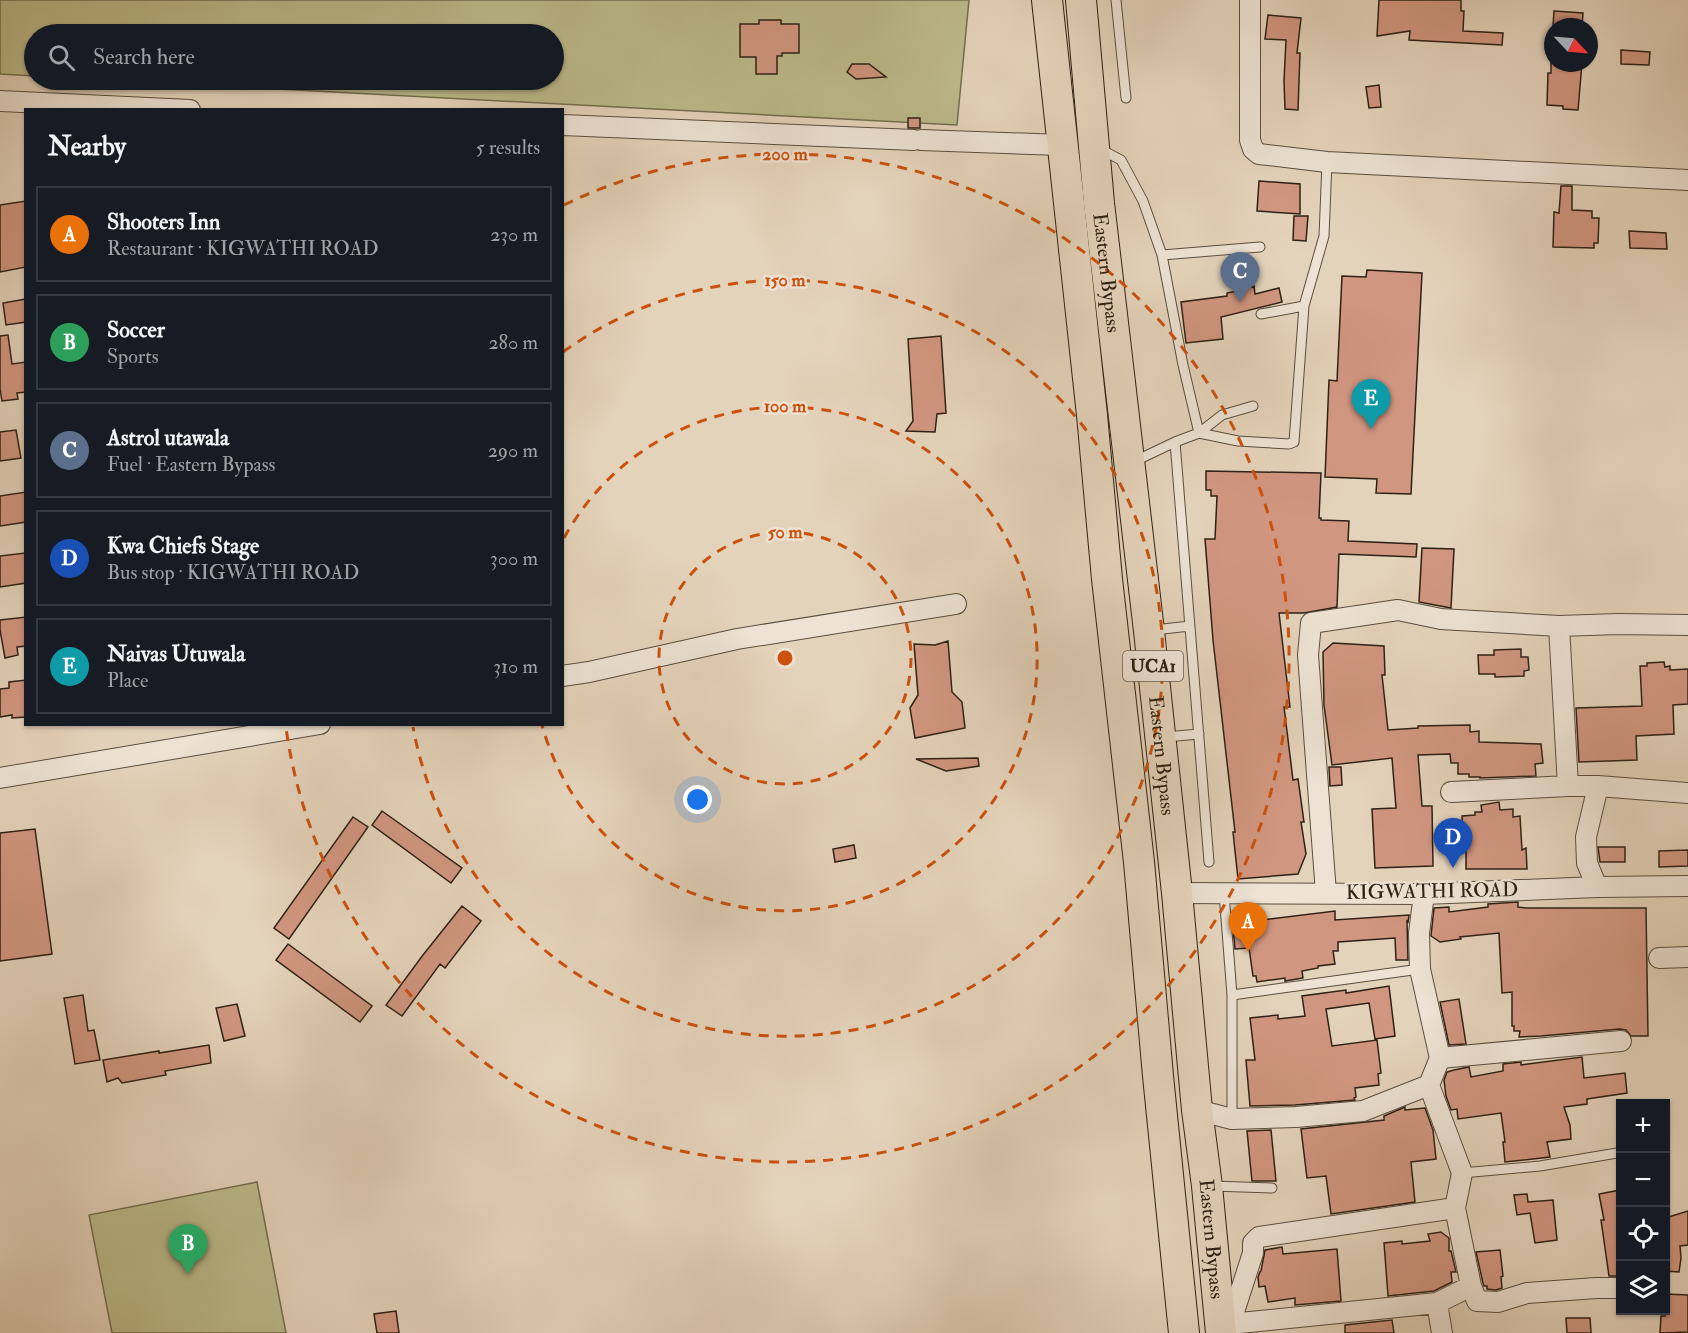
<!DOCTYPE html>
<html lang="en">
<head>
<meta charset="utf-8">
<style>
  :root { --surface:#171b24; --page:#242831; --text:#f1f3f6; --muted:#9ea1a6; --line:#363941; --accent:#c59692 }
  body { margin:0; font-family:"IM FELL Double Pica",serif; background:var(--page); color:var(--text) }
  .controls { position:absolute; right:18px; bottom:18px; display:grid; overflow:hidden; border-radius:0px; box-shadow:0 2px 4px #0004 }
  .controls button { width:54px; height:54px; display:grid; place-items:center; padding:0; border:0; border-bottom:2px solid var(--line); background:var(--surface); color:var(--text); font:30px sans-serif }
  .compass { position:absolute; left:1544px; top:18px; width:54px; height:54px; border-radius:50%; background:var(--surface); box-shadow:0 2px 4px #0004; rotate:116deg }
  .you { position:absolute; left:698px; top:800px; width:21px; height:21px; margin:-15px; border:4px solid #fff; border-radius:50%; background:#1a73e8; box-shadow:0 0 0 9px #1a73e833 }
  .badge { display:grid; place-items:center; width:39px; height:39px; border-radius:50%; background:var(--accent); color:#fff; font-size:20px; font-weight:700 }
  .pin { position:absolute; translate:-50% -50px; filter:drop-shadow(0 2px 3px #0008) }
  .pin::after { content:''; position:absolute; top:32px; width:21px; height:18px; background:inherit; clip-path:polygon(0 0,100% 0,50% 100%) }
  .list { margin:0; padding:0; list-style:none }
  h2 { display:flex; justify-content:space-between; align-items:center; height:78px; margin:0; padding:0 24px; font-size:26px }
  h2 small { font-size:20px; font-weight:400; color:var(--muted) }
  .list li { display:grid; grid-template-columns:39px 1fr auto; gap:18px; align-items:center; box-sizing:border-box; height:96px; margin:0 12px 12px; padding:0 12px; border:2px solid var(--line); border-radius:0px }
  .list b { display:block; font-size:22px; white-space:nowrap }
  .list p { margin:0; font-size:20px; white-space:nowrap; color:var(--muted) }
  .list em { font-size:20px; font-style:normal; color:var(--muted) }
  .icon { flex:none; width:33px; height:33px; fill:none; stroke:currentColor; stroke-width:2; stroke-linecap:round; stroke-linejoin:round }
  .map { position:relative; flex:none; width:1688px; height:1333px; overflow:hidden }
  .search { position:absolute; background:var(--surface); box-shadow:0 2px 4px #0004; left:24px; top:24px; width:540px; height:66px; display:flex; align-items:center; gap:15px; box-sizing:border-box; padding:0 21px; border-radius:33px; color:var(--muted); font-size:22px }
  .panel { position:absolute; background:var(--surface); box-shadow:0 2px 4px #0004; left:24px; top:108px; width:540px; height:618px; border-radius:0px }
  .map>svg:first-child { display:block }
  .green { fill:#bcba8b; stroke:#746e50; stroke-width:1.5 }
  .building { fill:#d19680; stroke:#2d2114; stroke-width:1.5 }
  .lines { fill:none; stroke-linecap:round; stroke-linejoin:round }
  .service-casing { stroke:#5b4e3e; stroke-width:11 }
  .minor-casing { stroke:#5b4e3e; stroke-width:22 }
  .primary-casing { stroke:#2d2114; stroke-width:32 }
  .service { stroke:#ede2d3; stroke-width:9 }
  .minor { stroke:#ede2d3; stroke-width:20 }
  .primary { stroke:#e4d3bb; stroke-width:30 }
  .ring { fill:none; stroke:#cc510d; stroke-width:3; stroke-dasharray:10 8 }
  .labels { text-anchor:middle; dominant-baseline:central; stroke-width:5; stroke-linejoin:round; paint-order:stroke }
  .shield { fill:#ede2d3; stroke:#675b4d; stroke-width:1.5 }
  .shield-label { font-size:18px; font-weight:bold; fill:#2d2114 }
  .street-label { font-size:20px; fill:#2d2114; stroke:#ede2d3 }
  .centre { fill:#cc510d; stroke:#ede2d3; stroke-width:3 }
  .ring-label { font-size:18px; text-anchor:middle; font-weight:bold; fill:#cc510d; stroke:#ede2d3; stroke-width:5; stroke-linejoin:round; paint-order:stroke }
</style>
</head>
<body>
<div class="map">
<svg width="1688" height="1333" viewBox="0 0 1688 1333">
  <rect width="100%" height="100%" fill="#e4d3bb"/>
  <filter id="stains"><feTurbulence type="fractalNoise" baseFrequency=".00333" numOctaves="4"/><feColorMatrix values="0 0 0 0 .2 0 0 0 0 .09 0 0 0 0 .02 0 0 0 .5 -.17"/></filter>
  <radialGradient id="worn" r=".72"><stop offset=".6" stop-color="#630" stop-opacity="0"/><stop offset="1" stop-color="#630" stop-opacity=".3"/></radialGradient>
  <path class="green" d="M0,0H969L957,125L105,80H554V34H34V76L0,74Z
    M257,1182L286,1333H112L89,1215Z"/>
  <path class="building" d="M1379,0H1461V11H1464L1463,31L1503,33L1502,45L1409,40L1410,31L1377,36Z
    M1554,11L1583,13L1582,27H1553Z
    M1268,15L1301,18L1297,53H1300L1298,110L1285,109L1284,81L1286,40L1265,39Z
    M759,20H781V24H799V53H782V56H777V74H756V57H740V24H759Z
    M1621,50L1650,52L1649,65L1621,64Z
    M1551,63H1582L1578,110L1563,109V106L1547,105L1548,73H1551Z
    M852,64H869L886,77L856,79L847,72Z
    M1379,85L1381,107L1369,108L1366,87Z
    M908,118H920V128H908Z
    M1259,181L1300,184V214L1257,211Z
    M1561,186H1572V210L1592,211V218H1599L1598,243H1594V248L1553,247L1554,212L1559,213Z
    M26,201V267L0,272V205Z
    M1294,216H1308L1306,241L1293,240Z
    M1629,231L1666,233L1667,249L1630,248Z
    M1248,266L1252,287L1254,286L1255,294L1279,288L1282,302L1221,317L1223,339L1186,343L1181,302L1227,296V293L1237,291L1233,269Z
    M1367,270L1422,273L1411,494L1376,493L1377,479L1325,477L1329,380L1337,381L1342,276L1366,277Z
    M26,299V322L6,325L3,303Z
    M8,335L12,364L26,362V392L17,393L18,399L2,401L0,389V336Z
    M941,336L946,413L937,414L935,432L906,431L913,421L908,339Z
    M16,430L21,458L0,461V432Z
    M1206,471L1321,473L1319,518H1321V520L1349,521L1348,541L1417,544L1416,557L1339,554L1337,607L1304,613H1279L1290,707H1284L1293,780L1298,779L1304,822H1301L1306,854L1298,874L1238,879L1233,832H1235L1213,640L1205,539H1215L1217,496H1211V490H1206Z
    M26,492V522L0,526V496Z
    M1422,548L1454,549L1451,608L1419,602Z
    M25,553L26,583L0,587V556Z
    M26,617V646L17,647L18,655L5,658L0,630V620Z
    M948,641L952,692L962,702L965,728L915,738L910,708L918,695L914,644L935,645Z
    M1333,643L1384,646L1385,675H1382L1388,730L1418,728V726L1470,725V732L1479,731V742L1541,744L1543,763L1535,764L1536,776L1480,778V777H1469V774H1458V763H1451L1450,754L1418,755L1422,806H1432L1433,866L1375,868L1372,809L1396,808L1392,758L1332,765L1324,705L1323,652Z
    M1521,649V657H1528L1529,670L1524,671V676L1495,677V674H1479L1478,655H1494V650Z
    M1664,662L1665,667L1670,666V670L1688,669V704L1673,705L1674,734L1636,736L1637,760L1579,762L1576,708L1642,706L1640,666H1647V663Z
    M26,680V717L12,718V715L0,717V689L9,688V682Z
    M978,758L979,766L946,771L916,759Z
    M1329,767H1341L1342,785L1330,786Z
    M1499,802L1500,810L1513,809V817L1520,816L1522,850L1526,848L1527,869H1466V850H1463L1462,816L1475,815V812H1482L1481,805Z
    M382,811L462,868L451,883L372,825Z
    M353,817L368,827L289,939L274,928Z
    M35,829L52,954L0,961V833Z
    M854,845L856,858L835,862L833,849Z
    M1598,847H1625V862H1600Z
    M1688,850V866L1659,867V851Z
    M1518,902V907L1527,908H1646L1648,1036H1631L1626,1030L1620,1029L1541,1036L1519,1037L1520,1031H1514V1026H1512V992L1502,993L1499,933L1460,937L1461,939L1440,942L1431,936L1434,908L1449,907V912L1488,907V904Z
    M462,906L481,921L445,968L440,964L402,1016L386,1005L423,955Z
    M1335,911V920L1409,915L1408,922L1407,921L1408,960H1396L1395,938L1338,942V951H1333L1335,964L1318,966V968L1302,971L1303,978L1285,981V978L1257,982L1256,976H1253L1249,948L1235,949L1232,914L1244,913L1245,922Z
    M288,944L372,1006L360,1022L276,960Z
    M1389,986L1395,1036L1375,1039L1369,1003L1326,1009L1332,1046L1377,1040L1381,1073L1378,1074L1379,1085L1355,1088L1356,1097L1354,1098L1355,1100L1295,1105L1250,1106L1246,1060H1255L1250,1018L1278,1015V1019L1305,1016L1302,996L1346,990V993Z
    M83,995L88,1031L94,1030L100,1060L75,1064L64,998Z
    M1459,999L1466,1044L1449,1045L1440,1002Z
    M237,1004L245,1036L224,1041L216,1008Z
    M209,1045L211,1063L165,1071L166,1075L122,1083L118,1078L107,1082L103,1060L159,1051V1053Z
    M1582,1057L1584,1078L1625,1073L1627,1093L1587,1099V1104L1564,1107L1570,1125L1571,1139L1547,1142L1550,1157L1505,1162L1503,1142H1505L1501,1113L1458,1119L1457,1109L1451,1110L1446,1096L1444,1080L1447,1072L1454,1070L1469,1067L1471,1077L1503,1071V1064L1521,1062V1065Z
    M1405,1107V1110L1425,1108L1433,1130L1436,1159L1411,1162L1415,1202L1331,1214L1326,1176L1307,1178L1301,1129L1384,1120V1116Z
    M1271,1130L1276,1181H1252L1247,1131Z
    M1620,1190V1276H1609L1601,1220H1604L1599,1194Z
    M1527,1194L1528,1202L1553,1200L1557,1240L1535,1243L1530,1213L1517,1215L1514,1195Z
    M1688,1211V1245L1680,1246L1681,1258L1679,1272L1665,1271V1218Z
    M1441,1232L1449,1238V1251H1451L1456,1272H1451L1452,1282L1434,1291L1388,1296L1384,1243L1402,1241V1244L1430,1241L1428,1234Z
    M1282,1247L1283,1254L1337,1249L1341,1301L1295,1305V1298L1268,1302L1265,1286L1259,1287L1258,1277L1260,1272L1261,1271L1265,1250Z
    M1500,1250L1503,1276L1501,1277L1502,1288L1496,1290L1487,1289V1286H1484L1483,1283L1476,1252Z
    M1666,1294L1688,1295V1332L1660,1333L1661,1316H1665Z
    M396,1311L399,1333H377L374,1314Z
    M1566,1318H1590L1591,1333H1567Z
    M1392,1320L1394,1333H1345V1325Z"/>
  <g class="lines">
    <g class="service-casing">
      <path id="service" d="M1116,0L1126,98
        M1100,149L1121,160L1143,201L1162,255L1183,365L1199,433L1175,442L1133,462
        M1162,255L1260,247
        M1304,306L1324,236L1327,162
        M1199,433L1238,441L1289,444L1294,442L1304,306L1261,314
        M1199,433L1222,415L1253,406
        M1175,442L1209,862
        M1154,630L1190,626
        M1166,737L1199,734
        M1224,893L1232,995
        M1232,1119V995L1420,969
        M1462,1173L1540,1166L1617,1153
        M1212,1186L1272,1188"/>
    </g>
    <g class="minor-casing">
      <path id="minor" d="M1250,0V140L1253,149L1259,154L1327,162L1688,180
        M0,101L190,110
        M562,125L914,140
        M921,140L1062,145
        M562,676L589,672L737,639L956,604
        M0,778L320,724
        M1568,786H1598L1688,793
        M1451,792L1568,786L1559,626
        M1597,887L1587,863L1586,837L1598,786
        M1177,893L1424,894L1597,887L1688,886
        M1326,893L1308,655L1311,623L1398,610L1441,619L1559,626L1618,624L1688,625
        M1424,894L1419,933L1420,969L1440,1058L1429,1085L1462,1173L1455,1208L1471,1286
        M1659,958L1688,957
        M1440,1058L1621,1041
        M1197,1110L1232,1119L1296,1117L1363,1111L1429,1085
        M1437,1303L1442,1333
        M1219,1310L1230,1324L1437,1303L1471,1286L1477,1301L1498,1302L1527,1293L1596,1288H1620
        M1230,1324L1253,1253V1243L1259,1237L1455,1208"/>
    </g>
    <g class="primary-casing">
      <g id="primary">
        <path d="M1047,0L1092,415L1107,579L1139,862L1158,1076L1184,1333"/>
        <path id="s1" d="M1081,0L1099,203L1149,631L1177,893L1197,1110L1207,1186L1221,1333"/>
      </g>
    </g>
    <use href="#service" class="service"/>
    <use href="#minor" class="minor"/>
    <use href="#primary" class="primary"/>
  </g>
  <g class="ring">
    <circle cx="785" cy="658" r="126"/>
    <path d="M564 538A252 252 0 1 1 542 725"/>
    <path d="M563 352A378 378 0 1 1 413 727"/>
    <path d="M564 205A504 504 0 1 1 286 728"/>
  </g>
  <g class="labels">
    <rect class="shield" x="1123" y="651" width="60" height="30" rx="4.5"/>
    <g class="shield-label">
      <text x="1153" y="666">UCA1</text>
    </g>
    <g class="street-label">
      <text stroke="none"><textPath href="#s1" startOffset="274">Eastern Bypass</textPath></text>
      <text stroke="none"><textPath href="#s1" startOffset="760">Eastern Bypass</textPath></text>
      <text transform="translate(1432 891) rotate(-1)">KIGWATHI ROAD</text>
      <text stroke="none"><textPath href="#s1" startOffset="1246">Eastern Bypass</textPath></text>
    </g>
  </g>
  <circle cx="785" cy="658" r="9" class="centre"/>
  <g class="ring-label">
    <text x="785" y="160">200 m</text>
    <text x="785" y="286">150 m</text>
    <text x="785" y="412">100 m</text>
    <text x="785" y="538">50 m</text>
  </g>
  <rect width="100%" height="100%" filter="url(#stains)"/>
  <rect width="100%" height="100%" fill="url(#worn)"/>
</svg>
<div class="controls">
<button>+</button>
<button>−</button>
<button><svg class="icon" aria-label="locate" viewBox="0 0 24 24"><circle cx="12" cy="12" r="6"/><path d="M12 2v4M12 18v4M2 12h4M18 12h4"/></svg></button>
<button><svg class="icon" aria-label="layers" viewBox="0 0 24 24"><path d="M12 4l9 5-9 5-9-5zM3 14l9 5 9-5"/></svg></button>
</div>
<svg class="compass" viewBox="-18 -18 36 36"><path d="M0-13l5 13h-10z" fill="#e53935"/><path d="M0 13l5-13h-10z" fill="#9ea1a6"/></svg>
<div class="you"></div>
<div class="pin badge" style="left:1248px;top:952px;background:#e8710a">A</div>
<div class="pin badge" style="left:188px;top:1274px;background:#2e9e5b">B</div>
<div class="pin badge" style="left:1240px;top:302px;background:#5c6f8a">C</div>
<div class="pin badge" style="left:1453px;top:868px;background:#1a4fb4">D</div>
<div class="pin badge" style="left:1371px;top:429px;background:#0f9aa8">E</div>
<div class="search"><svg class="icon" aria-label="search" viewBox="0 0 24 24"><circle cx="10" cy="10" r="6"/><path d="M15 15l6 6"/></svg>Search here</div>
<section class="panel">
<h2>Nearby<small>5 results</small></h2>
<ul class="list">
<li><span class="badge" style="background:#e8710a">A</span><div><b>Shooters Inn</b><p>Restaurant · KIGWATHI ROAD</p></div><em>230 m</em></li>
<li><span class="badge" style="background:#2e9e5b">B</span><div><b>Soccer</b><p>Sports</p></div><em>280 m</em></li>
<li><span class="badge" style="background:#5c6f8a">C</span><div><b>Astrol utawala</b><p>Fuel · Eastern Bypass</p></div><em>290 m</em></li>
<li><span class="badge" style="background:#1a4fb4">D</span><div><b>Kwa Chiefs Stage</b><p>Bus stop · KIGWATHI ROAD</p></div><em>300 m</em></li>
<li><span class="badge" style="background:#0f9aa8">E</span><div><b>Naivas Utuwala</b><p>Place</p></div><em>310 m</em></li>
</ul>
</section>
</div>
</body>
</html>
